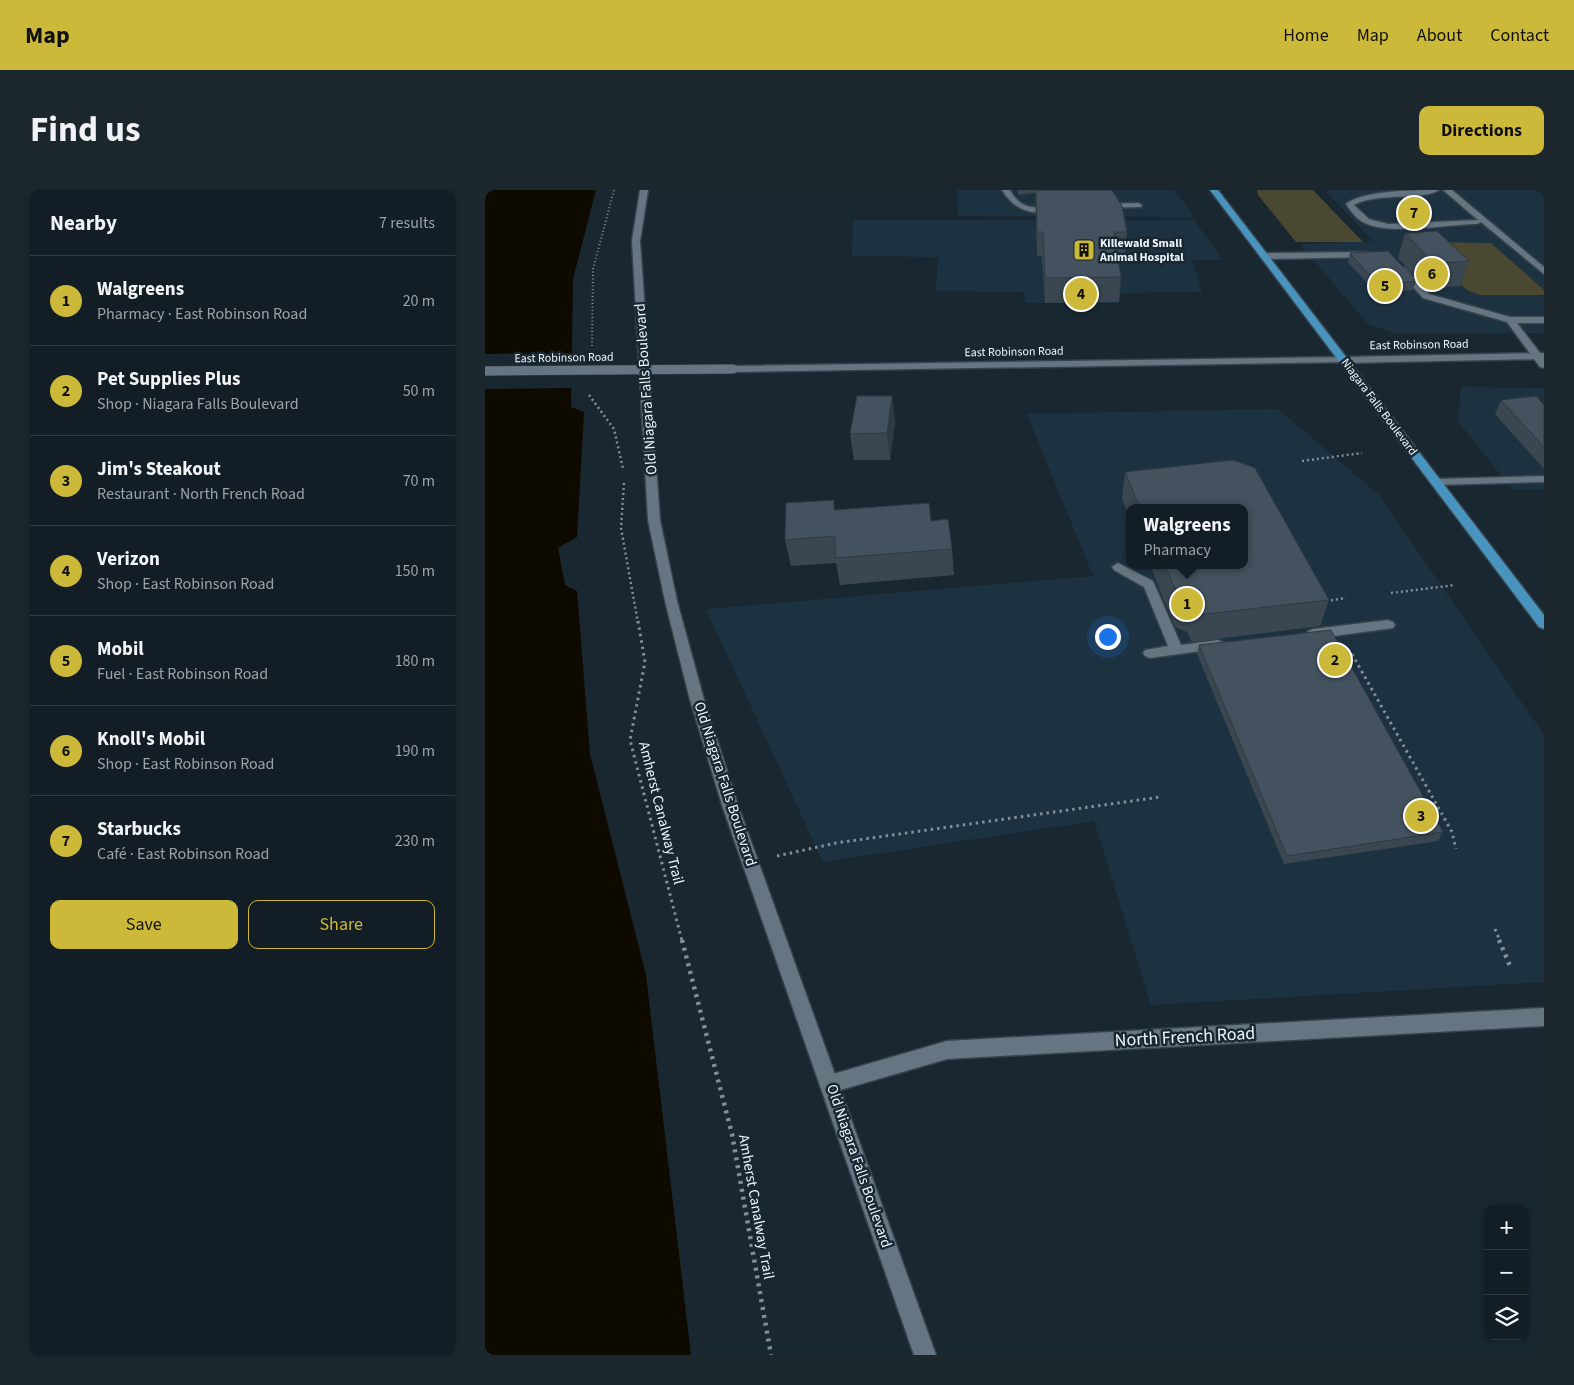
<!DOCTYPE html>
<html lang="en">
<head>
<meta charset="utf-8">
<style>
  :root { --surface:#131d25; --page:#1c262d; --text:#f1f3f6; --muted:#9da2a7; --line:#323b42; --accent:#ccb939 }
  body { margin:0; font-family:"Source Sans 3",sans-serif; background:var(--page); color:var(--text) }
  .controls { position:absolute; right:15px; bottom:15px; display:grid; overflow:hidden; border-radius:10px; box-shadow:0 1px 4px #0004 }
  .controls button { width:45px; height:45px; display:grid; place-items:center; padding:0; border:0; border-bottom:1px solid var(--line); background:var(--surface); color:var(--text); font:25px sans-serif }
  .you { position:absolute; left:622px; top:446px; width:18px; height:18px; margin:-12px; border:4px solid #fff; border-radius:50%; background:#1a73e8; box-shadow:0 0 0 8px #1a73e833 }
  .badge { display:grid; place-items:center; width:32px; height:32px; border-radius:50%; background:var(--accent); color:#111; font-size:16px; font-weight:700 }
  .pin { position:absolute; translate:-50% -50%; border:2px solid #fff; box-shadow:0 1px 5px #0006 }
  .popup { position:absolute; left:641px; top:314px; width:122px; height:65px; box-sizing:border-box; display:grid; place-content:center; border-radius:10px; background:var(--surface); filter:drop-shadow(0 1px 4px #0005); font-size:16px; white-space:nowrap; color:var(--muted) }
  .popup b { font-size:19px; color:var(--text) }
  .popup::after { content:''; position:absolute; left:50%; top:100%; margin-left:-10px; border:10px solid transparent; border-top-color:var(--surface) }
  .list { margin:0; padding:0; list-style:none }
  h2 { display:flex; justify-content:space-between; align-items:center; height:65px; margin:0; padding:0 20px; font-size:21px }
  h2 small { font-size:16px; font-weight:400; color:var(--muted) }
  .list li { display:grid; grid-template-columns:32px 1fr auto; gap:15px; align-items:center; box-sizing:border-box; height:90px; padding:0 20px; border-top:1px solid var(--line) }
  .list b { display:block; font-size:19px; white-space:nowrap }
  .list p { margin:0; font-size:16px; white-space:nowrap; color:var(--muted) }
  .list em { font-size:16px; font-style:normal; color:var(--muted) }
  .actions { display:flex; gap:10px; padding:15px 20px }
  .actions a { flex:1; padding:11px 0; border:1px solid var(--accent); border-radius:10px; text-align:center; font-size:18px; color:var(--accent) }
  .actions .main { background:var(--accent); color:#111 }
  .icon { flex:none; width:28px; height:28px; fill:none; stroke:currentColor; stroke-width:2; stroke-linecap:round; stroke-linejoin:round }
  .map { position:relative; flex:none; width:1059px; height:1165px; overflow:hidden; border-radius:10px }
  header { display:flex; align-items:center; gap:30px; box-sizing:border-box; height:70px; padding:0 25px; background:var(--accent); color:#111 }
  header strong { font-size:24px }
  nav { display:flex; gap:28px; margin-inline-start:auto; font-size:18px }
  .intro { display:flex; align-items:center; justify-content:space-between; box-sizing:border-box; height:120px; padding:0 30px }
  h1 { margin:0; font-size:35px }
  .button { padding:12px 22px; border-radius:10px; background:var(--accent); color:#111; font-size:18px; font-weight:700 }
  main { display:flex; gap:30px; padding:0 30px }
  aside { flex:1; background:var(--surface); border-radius:10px; box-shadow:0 1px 4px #0004 }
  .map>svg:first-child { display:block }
  .built { fill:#1d3240; fill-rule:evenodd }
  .green { fill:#4b4831 }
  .water { fill:#0f0a00 }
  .pier { fill:#192731 }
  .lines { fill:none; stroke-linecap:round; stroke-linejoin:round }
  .service-casing { stroke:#37434b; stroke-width:3 }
  .minor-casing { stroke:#37434b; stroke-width:3 }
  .tertiary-casing { stroke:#37434b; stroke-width:3 }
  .secondary-casing { stroke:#37434b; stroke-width:3 }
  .primary-casing { stroke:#37434b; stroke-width:3 }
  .path-far3 { stroke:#838f97; stroke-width:2; stroke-dasharray:1 2.5; stroke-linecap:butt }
  .path-far2 { stroke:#838f97; stroke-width:2.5; stroke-dasharray:2 3; stroke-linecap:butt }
  .path-far1 { stroke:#838f97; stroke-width:3; stroke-dasharray:2.5 4; stroke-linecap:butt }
  .path { stroke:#838f97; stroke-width:4.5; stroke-dasharray:3 5; stroke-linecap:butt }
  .service { fill:#657682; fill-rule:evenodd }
  .minor { fill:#657682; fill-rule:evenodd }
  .tertiary { fill:#657682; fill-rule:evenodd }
  .secondary { fill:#657682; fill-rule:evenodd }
  .primary { fill:#4993bf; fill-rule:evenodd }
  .tertiary-bridge-casing { stroke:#37434b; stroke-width:10; stroke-linecap:butt }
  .tertiary-bridge { stroke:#657682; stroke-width:9 }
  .wall { fill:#3a4751 }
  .shaded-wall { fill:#2f3942 }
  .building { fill:#43525e; stroke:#2f3942 }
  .labels { text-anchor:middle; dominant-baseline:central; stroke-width:5; stroke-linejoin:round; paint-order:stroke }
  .far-poi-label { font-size:12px; font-weight:bold; fill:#edf6fd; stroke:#192731; text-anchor:start }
  .far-street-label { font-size:12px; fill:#edf6fd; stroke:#192731 }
  .street-label { font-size:15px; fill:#edf6fd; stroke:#192731 }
  .near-street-label { font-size:18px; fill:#edf6fd; stroke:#192731 }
</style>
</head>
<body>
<header>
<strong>Map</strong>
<nav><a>Home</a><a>Map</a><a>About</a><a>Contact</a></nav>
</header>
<div class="intro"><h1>Find us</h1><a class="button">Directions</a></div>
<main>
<aside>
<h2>Nearby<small>7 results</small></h2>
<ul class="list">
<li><span class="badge">1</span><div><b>Walgreens</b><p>Pharmacy · East Robinson Road</p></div><em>20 m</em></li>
<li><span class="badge">2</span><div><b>Pet Supplies Plus</b><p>Shop · Niagara Falls Boulevard</p></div><em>50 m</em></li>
<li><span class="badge">3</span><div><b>Jim's Steakout</b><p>Restaurant · North French Road</p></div><em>70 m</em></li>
<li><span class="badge">4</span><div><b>Verizon</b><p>Shop · East Robinson Road</p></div><em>150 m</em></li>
<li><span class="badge">5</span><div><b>Mobil</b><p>Fuel · East Robinson Road</p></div><em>180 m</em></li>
<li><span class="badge">6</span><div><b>Knoll's Mobil</b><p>Shop · East Robinson Road</p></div><em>190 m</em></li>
<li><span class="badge">7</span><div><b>Starbucks</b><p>Café · East Robinson Road</p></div><em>230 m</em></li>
</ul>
<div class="actions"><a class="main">Save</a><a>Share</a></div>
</aside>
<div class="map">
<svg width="1059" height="1165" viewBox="0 0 1059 1165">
  <rect width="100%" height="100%" fill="#192731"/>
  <path class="built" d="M472,0H689L710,27L473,26Z
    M840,0H1059V143L912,144L883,134L815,54L888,51Z
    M368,30H709L738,70H707L717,102L634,103L635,113H540L539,102L451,101L453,67L367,66Z
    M976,197L1059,198V299H1027L973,231Z
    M793,219L894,305L1059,545V792L666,815L609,631L338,672L221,419L608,386L542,224ZM644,318H760V375H644Z"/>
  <path class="green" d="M772,0H828L878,52H811L773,5Z
    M931,52L1006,53L1059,100V105H995L982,100Z"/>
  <path class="water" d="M0,0H111L88,89L86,217L99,222L92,347L73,358L80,395L92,401L105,564L161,785L206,1165H0Z"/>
  <path class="pier" d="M90,163L89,198L0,199V164Z"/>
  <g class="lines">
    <g class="service-casing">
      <path id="service" d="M517,0H525C541,29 560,10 575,20C571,23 566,23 560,23C541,23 527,17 517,0Z
        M954,0C938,11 892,2 869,15L884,29L903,34L993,30L958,0H967L1059,77V84L996,32L992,34C963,34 900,47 876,31C870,27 865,20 861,14C878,0 931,0 954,0Z
        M653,13L657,15L656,17L616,18L612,16L616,14Z
        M883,62L887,65L886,67L779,69L775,66L779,63Z
        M917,77L920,78L944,104L1025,127H1059V133H1032L1059,168V178L1055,177L1022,132L938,108L913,80Z
        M1059,286V292L951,295L945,292L951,289Z
        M633,373L668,391L696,455L733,450L738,452L740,455L738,458L665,468L660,466L658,463L660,460L683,456L659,397L629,380L627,377Z
        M903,430L908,432L910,435L908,438L828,449L823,447L821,444L823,441L828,439Z"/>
    </g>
    <g class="minor-casing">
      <path id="minor" d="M1059,818V836L462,869L345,903L338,901L336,894L338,887L345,885L462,851Z"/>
    </g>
    <g class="tertiary-casing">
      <path id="tertiary" d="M155,0H163L155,51L175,330L192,411L218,506L254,618L451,1165H429L238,618L204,506L180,411L163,330L147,51Z
        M859,167L862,168V172L248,182L243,179L248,176Z"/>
    </g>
    <g class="secondary-casing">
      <path id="secondary" d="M1059,163V169L859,173L854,170L859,167Z"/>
    </g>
    <g class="primary-casing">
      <path id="primary" d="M725,0H733L1059,425V439L1054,437Z"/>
    </g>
    <path class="path-far3" d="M107,156L108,79L129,0"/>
    <path class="path-far2" d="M104,205L129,239L138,279
      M817,271L877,263
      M139,293L136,338L153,433
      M906,403L970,395
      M841,411L861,408"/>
    <path class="path-far1" d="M153,431L160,472L145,550L197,751
      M867,464L967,642L971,659
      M292,666L351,653L675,607
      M1010,739L1015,751"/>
    <path class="path" d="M197,750L247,944L286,1165
      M1014,750L1025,776"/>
    <use href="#service" class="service"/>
    <use href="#minor" class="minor"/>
    <use href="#tertiary" class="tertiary"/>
    <use href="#secondary" class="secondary"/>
    <use href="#primary" class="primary"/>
    <g class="tertiary-bridge-casing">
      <path id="tertiary-bridge" d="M0,181L248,179"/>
    </g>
    <use href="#tertiary-bridge" class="tertiary-bridge"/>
  </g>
  <path class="wall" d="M532,0H627L642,42L640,66H633L636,87L634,112L560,113L557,66H552L550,3L534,5Z
    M920,43L984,71L975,96L942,99L913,68Z
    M865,63L931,91L928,100L891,103L863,72Z
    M407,206L410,232L405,270H369L365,244Z
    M1016,210L1059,215V279L1010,224Z
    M748,270L770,278L844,410L835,436L707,452L702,442L690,437L665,375H760V318H644V327L637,309L640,282Z
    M351,320L446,331L467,359L469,385L355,395L351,373L306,376L300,350Z
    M714,455L958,642L953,651L799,674L712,464Z"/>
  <path class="shaded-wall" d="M407,206L410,232L405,270L402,243Z"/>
  <path class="building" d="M551,0H627L637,16L642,42H629L636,87L560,88L558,42H552Z
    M952,41L984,71L950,74L920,43Z
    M903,61L931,91L893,95L865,63Z
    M372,206H407L402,243L365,244Z
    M1051,206L1059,215V257L1016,210Z
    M748,270L770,278L844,410L712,425L708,415L695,410L680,375H760V318H655L640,282Z
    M349,310V320L444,313L446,331L463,329L467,359L350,368V346L300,350L301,313Z
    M846,440L958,642L802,666L714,455Z"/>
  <defs>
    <g id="building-square" transform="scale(1.125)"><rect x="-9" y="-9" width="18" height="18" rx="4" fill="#ccb939" stroke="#192731"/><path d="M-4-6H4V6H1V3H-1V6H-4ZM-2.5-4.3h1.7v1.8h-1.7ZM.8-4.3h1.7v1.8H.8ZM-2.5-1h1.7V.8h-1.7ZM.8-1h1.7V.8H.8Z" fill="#111"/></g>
  </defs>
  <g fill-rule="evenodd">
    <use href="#building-square" x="599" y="60"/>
  </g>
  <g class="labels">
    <g class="far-poi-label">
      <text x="615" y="53">Killewald Small<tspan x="615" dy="14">Animal Hospital</tspan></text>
    </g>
    <g class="far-street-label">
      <text transform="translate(934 155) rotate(-1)">East Robinson Road</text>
      <text transform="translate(529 162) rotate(-1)">East Robinson Road</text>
      <text transform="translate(79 168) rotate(-1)">East Robinson Road</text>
      <text transform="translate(894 217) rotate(53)">Niagara Falls Boulevard</text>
    </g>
    <g class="street-label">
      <text transform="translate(161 199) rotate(-94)">Old Niagara Falls Boulevard</text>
      <text transform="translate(240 594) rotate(72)">Old Niagara Falls Boulevard</text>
      <text transform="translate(176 623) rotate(76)">Amherst Canalway Trail</text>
      <text transform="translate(374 976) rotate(71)">Old Niagara Falls Boulevard</text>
      <text transform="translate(271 1017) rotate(80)">Amherst Canalway Trail</text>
    </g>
    <g class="near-street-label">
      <text transform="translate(700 847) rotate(-3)">North French Road</text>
    </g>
  </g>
</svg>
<div class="controls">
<button>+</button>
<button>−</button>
<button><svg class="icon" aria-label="layers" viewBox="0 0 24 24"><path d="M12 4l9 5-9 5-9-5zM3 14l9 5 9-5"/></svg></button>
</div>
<div class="you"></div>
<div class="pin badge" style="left:702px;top:414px">1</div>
<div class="popup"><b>Walgreens</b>Pharmacy</div>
<div class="pin badge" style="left:850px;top:470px">2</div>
<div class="pin badge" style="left:936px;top:626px">3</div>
<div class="pin badge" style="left:596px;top:104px">4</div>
<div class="pin badge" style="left:900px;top:96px">5</div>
<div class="pin badge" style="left:947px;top:84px">6</div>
<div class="pin badge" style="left:929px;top:23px">7</div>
</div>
</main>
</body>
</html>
